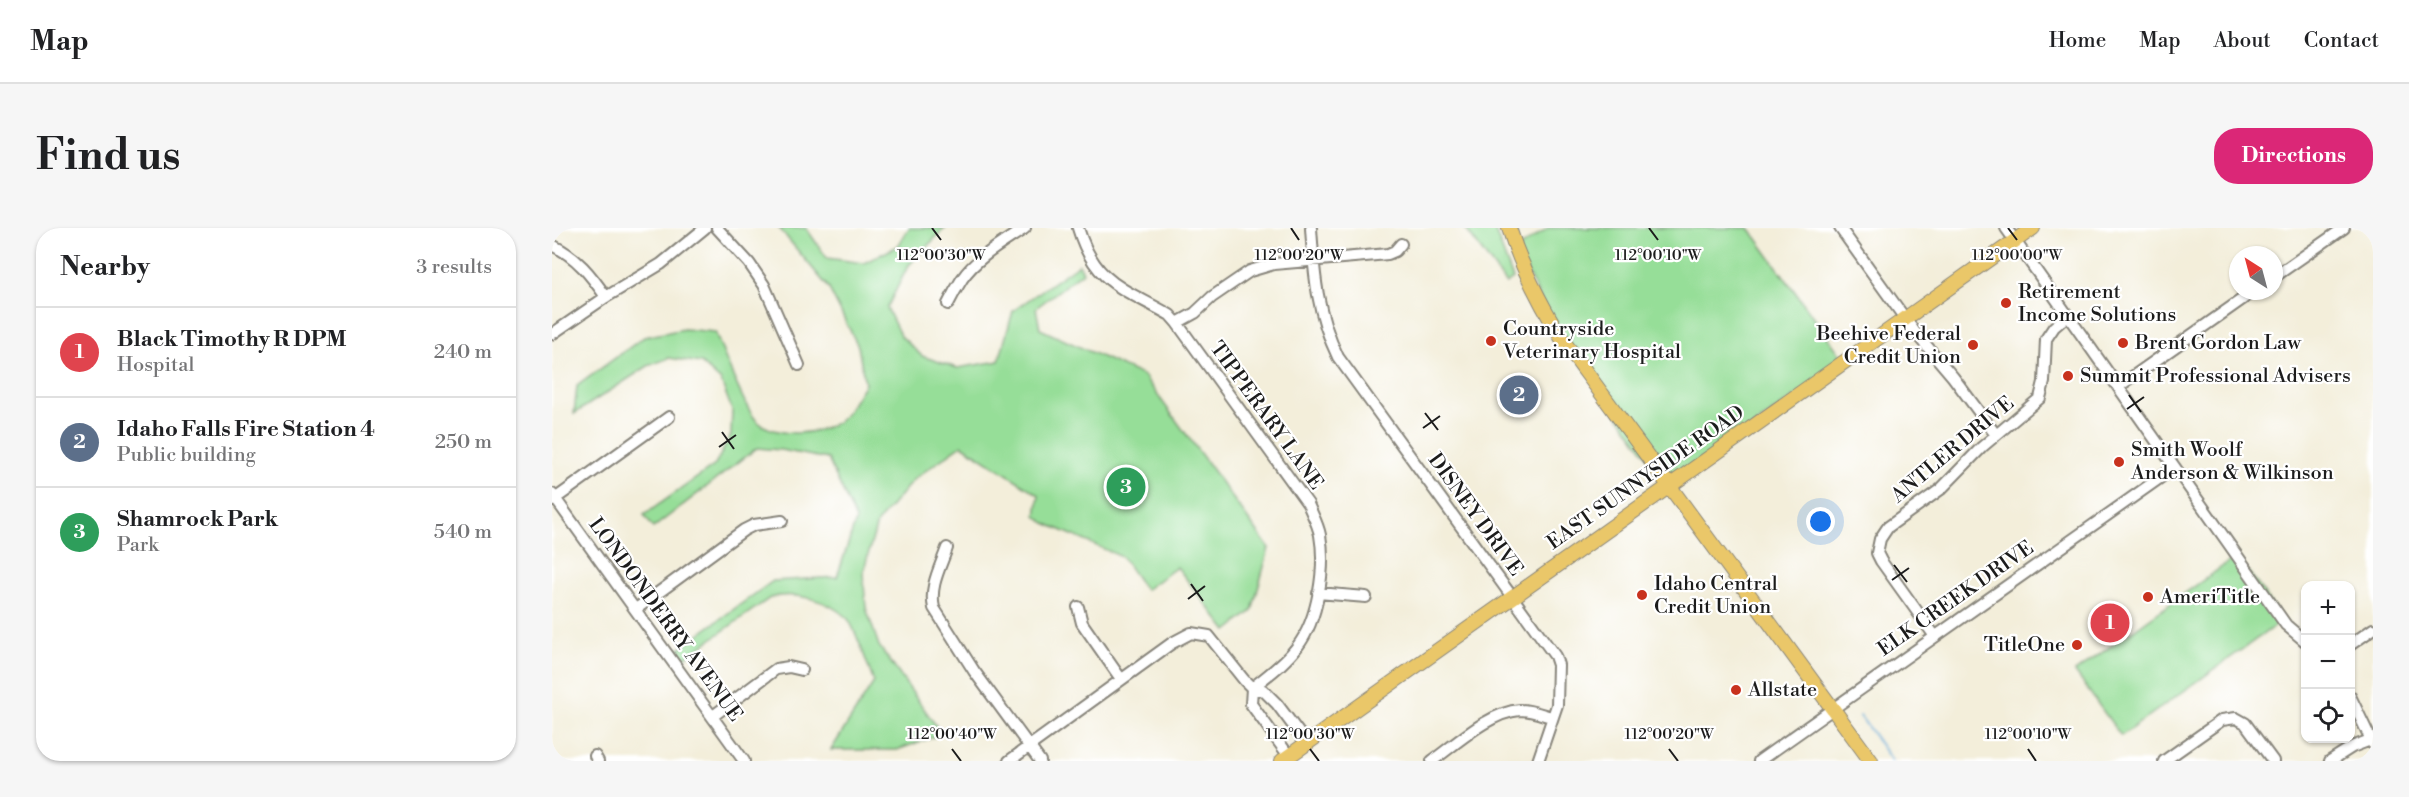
<!DOCTYPE html>
<html lang="en">
<head>
<meta charset="utf-8">
<style>
  :root { --surface:#fff; --page:#f6f6f6; --text:#202124; --muted:#757577; --line:#e0e0e0; --accent:#db2777 }
  body { margin:0; font-family:"Libre Bodoni",serif; background:var(--page); color:var(--text) }
  .controls { position:absolute; right:18px; bottom:18px; display:grid; overflow:hidden; border-radius:12px; box-shadow:0 2px 4px #0004 }
  .controls button { width:54px; height:54px; display:grid; place-items:center; padding:0; border:0; border-bottom:2px solid var(--line); background:var(--surface); color:var(--text); font:30px sans-serif }
  .compass { position:absolute; left:1677px; top:18px; width:54px; height:54px; border-radius:50%; background:var(--surface); box-shadow:0 2px 4px #0004; rotate:324deg }
  .you { position:absolute; left:1269px; top:294px; width:21px; height:21px; margin:-15px; border:4px solid #fff; border-radius:50%; background:#1a73e8; box-shadow:0 0 0 9px #1a73e833 }
  .badge { display:grid; place-items:center; width:39px; height:39px; border-radius:50%; background:var(--accent); color:#fff; font-size:20px; font-weight:700 }
  .pin { position:absolute; translate:-50% -50%; border:3px solid #fff; box-shadow:0 2px 6px #0006 }
  .list { margin:0; padding:0; list-style:none }
  h2 { display:flex; justify-content:space-between; align-items:center; height:78px; margin:0; padding:0 24px; font-size:26px }
  h2 small { font-size:20px; font-weight:400; color:var(--muted) }
  .list li { display:grid; grid-template-columns:39px 1fr auto; gap:18px; align-items:center; box-sizing:border-box; height:90px; padding:0 24px; border-top:2px solid var(--line) }
  .list b { display:block; font-size:22px; white-space:nowrap }
  .list p { margin:0; font-size:20px; white-space:nowrap; color:var(--muted) }
  .list em { font-size:20px; font-style:normal; color:var(--muted) }
  .icon { flex:none; width:33px; height:33px; fill:none; stroke:currentColor; stroke-width:2; stroke-linecap:round; stroke-linejoin:round }
  .map { position:relative; flex:none; width:1821px; height:533px; overflow:hidden; border-radius:24px }
  header { display:flex; align-items:center; gap:36px; box-sizing:border-box; height:84px; padding:0 30px; background:var(--surface); border-bottom:2px solid var(--line) }
  header strong { font-size:28px }
  nav { display:flex; gap:33px; margin-inline-start:auto; font-size:21px }
  .intro { display:flex; align-items:center; justify-content:space-between; box-sizing:border-box; height:144px; padding:0 36px }
  h1 { margin:0; font-size:42px }
  .button { padding:15px 27px; border-radius:24px; background:var(--accent); color:#fff; font-size:21px; font-weight:700 }
  main { display:flex; gap:36px; padding:0 36px }
  aside { flex:1; background:var(--surface); border-radius:24px; box-shadow:0 2px 4px #0004 }
  .map>svg:first-child { display:block }
  .green { fill:#96de98; stroke:#597d5a; stroke-width:1.5 }
  .lines { fill:none; stroke-linecap:round; stroke-linejoin:round }
  .stream { stroke:#5fa8d6; stroke-width:2 }
  .minor-casing { stroke:#88857b; stroke-width:14 }
  .major-casing { stroke:#88857b; stroke-width:16 }
  .minor { stroke:#fff; stroke-width:10 }
  .major { stroke:#eac769; stroke-width:14 }
  .ticks { fill:none; stroke:#1c1c1c; stroke-width:2 }
  .poi-dot { fill:#c8321e; stroke:#fff; stroke-width:2 }
  .labels { text-anchor:middle; dominant-baseline:central; stroke-width:4.5; stroke-linejoin:round; paint-order:stroke }
  .poi-label { font-size:20px; fill:#1c1c1c; stroke:#fff; text-anchor:start }
  .street-label { font-size:20px; fill:#1c1c1c; stroke:#fff }
  .ticks-label { font-size:15px; text-anchor:middle; fill:#1c1c1c; stroke:#fff; stroke-width:4.5; stroke-linejoin:round; paint-order:stroke }
</style>
</head>
<body>
<header>
<strong>Map</strong>
<nav><a>Home</a><a>Map</a><a>About</a><a>Contact</a></nav>
</header>
<div class="intro"><h1>Find us</h1><a class="button">Directions</a></div>
<main>
<aside>
<h2>Nearby<small>3 results</small></h2>
<ul class="list">
<li><span class="badge" style="background:#e0444e">1</span><div><b>Black Timothy R DPM</b><p>Hospital</p></div><em>240 m</em></li>
<li><span class="badge" style="background:#5c6f8a">2</span><div><b>Idaho Falls Fire Station 4</b><p>Public building</p></div><em>250 m</em></li>
<li><span class="badge" style="background:#2e9e5b">3</span><div><b>Shamrock Park</b><p>Park</p></div><em>540 m</em></li>
</ul>
</aside>
<div class="map">
<svg width="1821" height="533" viewBox="0 0 1821 533">
  <rect width="100%" height="100%" fill="#fff"/>
  <filter id="ink" filterUnits="userSpaceOnUse"><feTurbulence type="fractalNoise" baseFrequency=".0167" numOctaves="2"/><feDisplacementMap in="SourceGraphic" scale="12" xChannelSelector="R" yChannelSelector="G"/><feConvolveMatrix kernelMatrix="1 2 1 2 8 2 1 2 1" color-interpolation-filters="sRGB"/></filter>
  <filter id="wash" filterUnits="userSpaceOnUse"><feTurbulence type="fractalNoise" baseFrequency=".008" numOctaves="4" result="noise"/><feDisplacementMap in="SourceGraphic" scale="24" xChannelSelector="R" yChannelSelector="G"/><feGaussianBlur stdDeviation="1.35" result="paint"/><feColorMatrix in="noise" values="0 0 0 0 0 0 0 0 0 0 0 0 0 0 0 0 0 1.4 0 .05"/><feComposite in="paint" operator="in"/></filter>
  <g filter="url(#wash)">
    <rect width="100%" height="100%" fill="#f3eeda"/>
    <path class="green" d="M227,0H254L275,30L312,35L346,18L357,0H393L356,38L335,80L348,107L370,128L405,140L447,133L461,83L527,36L531,44L484,80L488,101L592,148L717,320L700,383L675,403L625,339L593,362L570,329L493,295L484,288L487,267L410,217L362,251L325,295L311,345L314,380L327,418L390,506L345,522H279L322,454C317,442 303,398 295,390C276,372 243,363 218,370L131,431L125,422L221,353L285,349L304,292L276,231L229,222L205,220L101,300L92,287L163,237L179,207L180,182L169,153L149,135L117,130L96,138L22,186L25,158L92,109L132,101L163,104C171,124 191,177 204,192C222,211 272,208 290,190C299,181 305,167 313,156L306,118L276,59Z
      M913,0H942L961,51L954,56Z
      M996,0H1197L1293,133L1117,258L1002,98L964,22Z
      M1685,328L1731,392L1569,508L1523,444Z"/>
    <g class="lines">
      <path class="stream" d="M1308,488L1340,533"/>
    </g>
  </g>
  <g filter="url(#ink)">
    <g class="lines">
      <g class="minor-casing">
        <path id="minor" d="M165,0L197,35L212,57L247,137
          M526,0C543,56 571,60 618,87L625,95L756,276C760,286 766,296 768,307C774,340 766,392 745,419C733,435 716,447 700,460
          M759,0C762,46 765,86 786,129L1003,428L1006,437L1005,477L986,533
          M1288,0L1362,103L1401,149L1444,207
          M1454,0L1734,397L1754,414
          M0,17C25,29 39,47 54,69
          M1722,49L1792,0
          M396,76C400,68 405,59 410,51C425,29 451,15 473,0
          M625,95L643,85L660,69L698,43L722,36L836,26L843,23L849,16
          M0,106L54,69L109,36L153,0
          M1566,159L1702,63
          M0,266L192,533
          M0,273L117,189
          M395,320C388,340 377,359 382,380L422,443L488,533
          M766,365L814,369
          M526,379L530,395L569,451
          M84,381L192,302L202,297L230,293
          M1382,407L1329,333L1325,325L1328,311L1336,299L1389,261L1430,219L1488,170L1492,154L1494,111L1502,99L1516,87
          M1798,417L1821,401
          M700,460L699,476L737,528
          M1798,468L1821,516
          M161,488L224,441L237,439L250,442
          M43,528L46,533
          M457,533L620,415L639,405L657,408L692,452L700,460L711,462L725,476L755,516
          M880,533C904,516 938,484 968,482C979,482 989,486 999,489
          M1207,533L1622,240
          M1612,533L1670,492L1684,490L1693,495L1721,533
          M1778,533L1800,519L1821,511"/>
      </g>
      <g class="major-casing">
        <path id="major" d="M957,0C970,41 991,81 1014,117L1319,533
          M730,533L1481,0"/>
      </g>
      <use href="#minor" class="minor"/>
      <use href="#major" class="major"/>
    </g>
  </g>
  <path class="ticks" d="M380,0L389,12M739,0L747,12M1097,0L1106,12M1456,0L1465,12M1577,167L1589,184M1575,181L1592,169M873,185L886,202M871,200L888,188M170,204L182,221M167,219L184,207M1342,337L1355,354M1340,352L1357,340M639,356L651,373M636,371L653,358M400,521L409,533M758,521L767,533M1117,521L1126,533M1476,521L1484,533"/>
  <g class="poi-dot">
    <circle cx="1454" cy="75" r="6"/>
    <circle cx="939" cy="113" r="6"/>
    <circle cx="1571" cy="115" r="6"/>
    <circle cx="1421" cy="117" r="6"/>
    <circle cx="1516" cy="148" r="6"/>
    <circle cx="1567" cy="234" r="6"/>
    <circle cx="1090" cy="367" r="6"/>
    <circle cx="1596" cy="369" r="6"/>
    <circle cx="1525" cy="417" r="6"/>
    <circle cx="1184" cy="462" r="6"/>
  </g>
  <g class="labels">
    <g class="poi-label">
      <text x="1466" y="64">Retirement<tspan x="1466" dy="23">Income Solutions</tspan></text>
      <text x="951" y="101">Countryside<tspan x="951" dy="23">Veterinary Hospital</tspan></text>
      <text x="1409" y="106" text-anchor="end">Beehive Federal<tspan x="1409" dy="23">Credit Union</tspan></text>
      <text x="1583" y="115">Brent Gordon Law</text>
      <text x="1528" y="148">Summit Professional Advisers</text>
      <text x="1579" y="222">Smith Woolf<tspan x="1579" dy="23">Anderson &amp; Wilkinson</tspan></text>
      <text x="1102" y="356">Idaho Central<tspan x="1102" dy="23">Credit Union</tspan></text>
      <text x="1608" y="369">AmeriTitle</text>
      <text x="1513" y="417" text-anchor="end">TitleOne</text>
      <text x="1196" y="462">Allstate</text>
    </g>
    <g class="street-label">
      <text transform="translate(714 188) rotate(54)">TIPPERARY LANE</text>
      <text transform="translate(1401 222) rotate(-40)">ANTLER DRIVE</text>
      <text transform="translate(1094 250) rotate(-35)">EAST SUNNYSIDE ROAD</text>
      <text transform="translate(923 287) rotate(54)">DISNEY DRIVE</text>
      <text transform="translate(1404 371) rotate(-35)">ELK CREEK DRIVE</text>
      <text transform="translate(113 392) rotate(54)">LONDONDERRY AVENUE</text>
    </g>
  </g>
  <g class="ticks-label">
    <text x="389" y="32">112°00'30"W</text>
    <text x="747" y="32">112°00'20"W</text>
    <text x="1106" y="32">112°00'10"W</text>
    <text x="1465" y="32">112°00'00"W</text>
    <text x="400" y="511">112°00'40"W</text>
    <text x="758" y="511">112°00'30"W</text>
    <text x="1117" y="511">112°00'20"W</text>
    <text x="1476" y="511">112°00'10"W</text>
  </g>
</svg>
<div class="controls">
<button>+</button>
<button>−</button>
<button><svg class="icon" aria-label="locate" viewBox="0 0 24 24"><circle cx="12" cy="12" r="6"/><path d="M12 2v4M12 18v4M2 12h4M18 12h4"/></svg></button>
</div>
<svg class="compass" viewBox="-18 -18 36 36"><path d="M0-13l5 13h-10z" fill="#e53935"/><path d="M0 13l5-13h-10z" fill="#757577"/></svg>
<div class="you"></div>
<div class="pin badge" style="left:1558px;top:395px;background:#e0444e">1</div>
<div class="pin badge" style="left:967px;top:167px;background:#5c6f8a">2</div>
<div class="pin badge" style="left:574px;top:259px;background:#2e9e5b">3</div>
</div>
</main>
</body>
</html>
